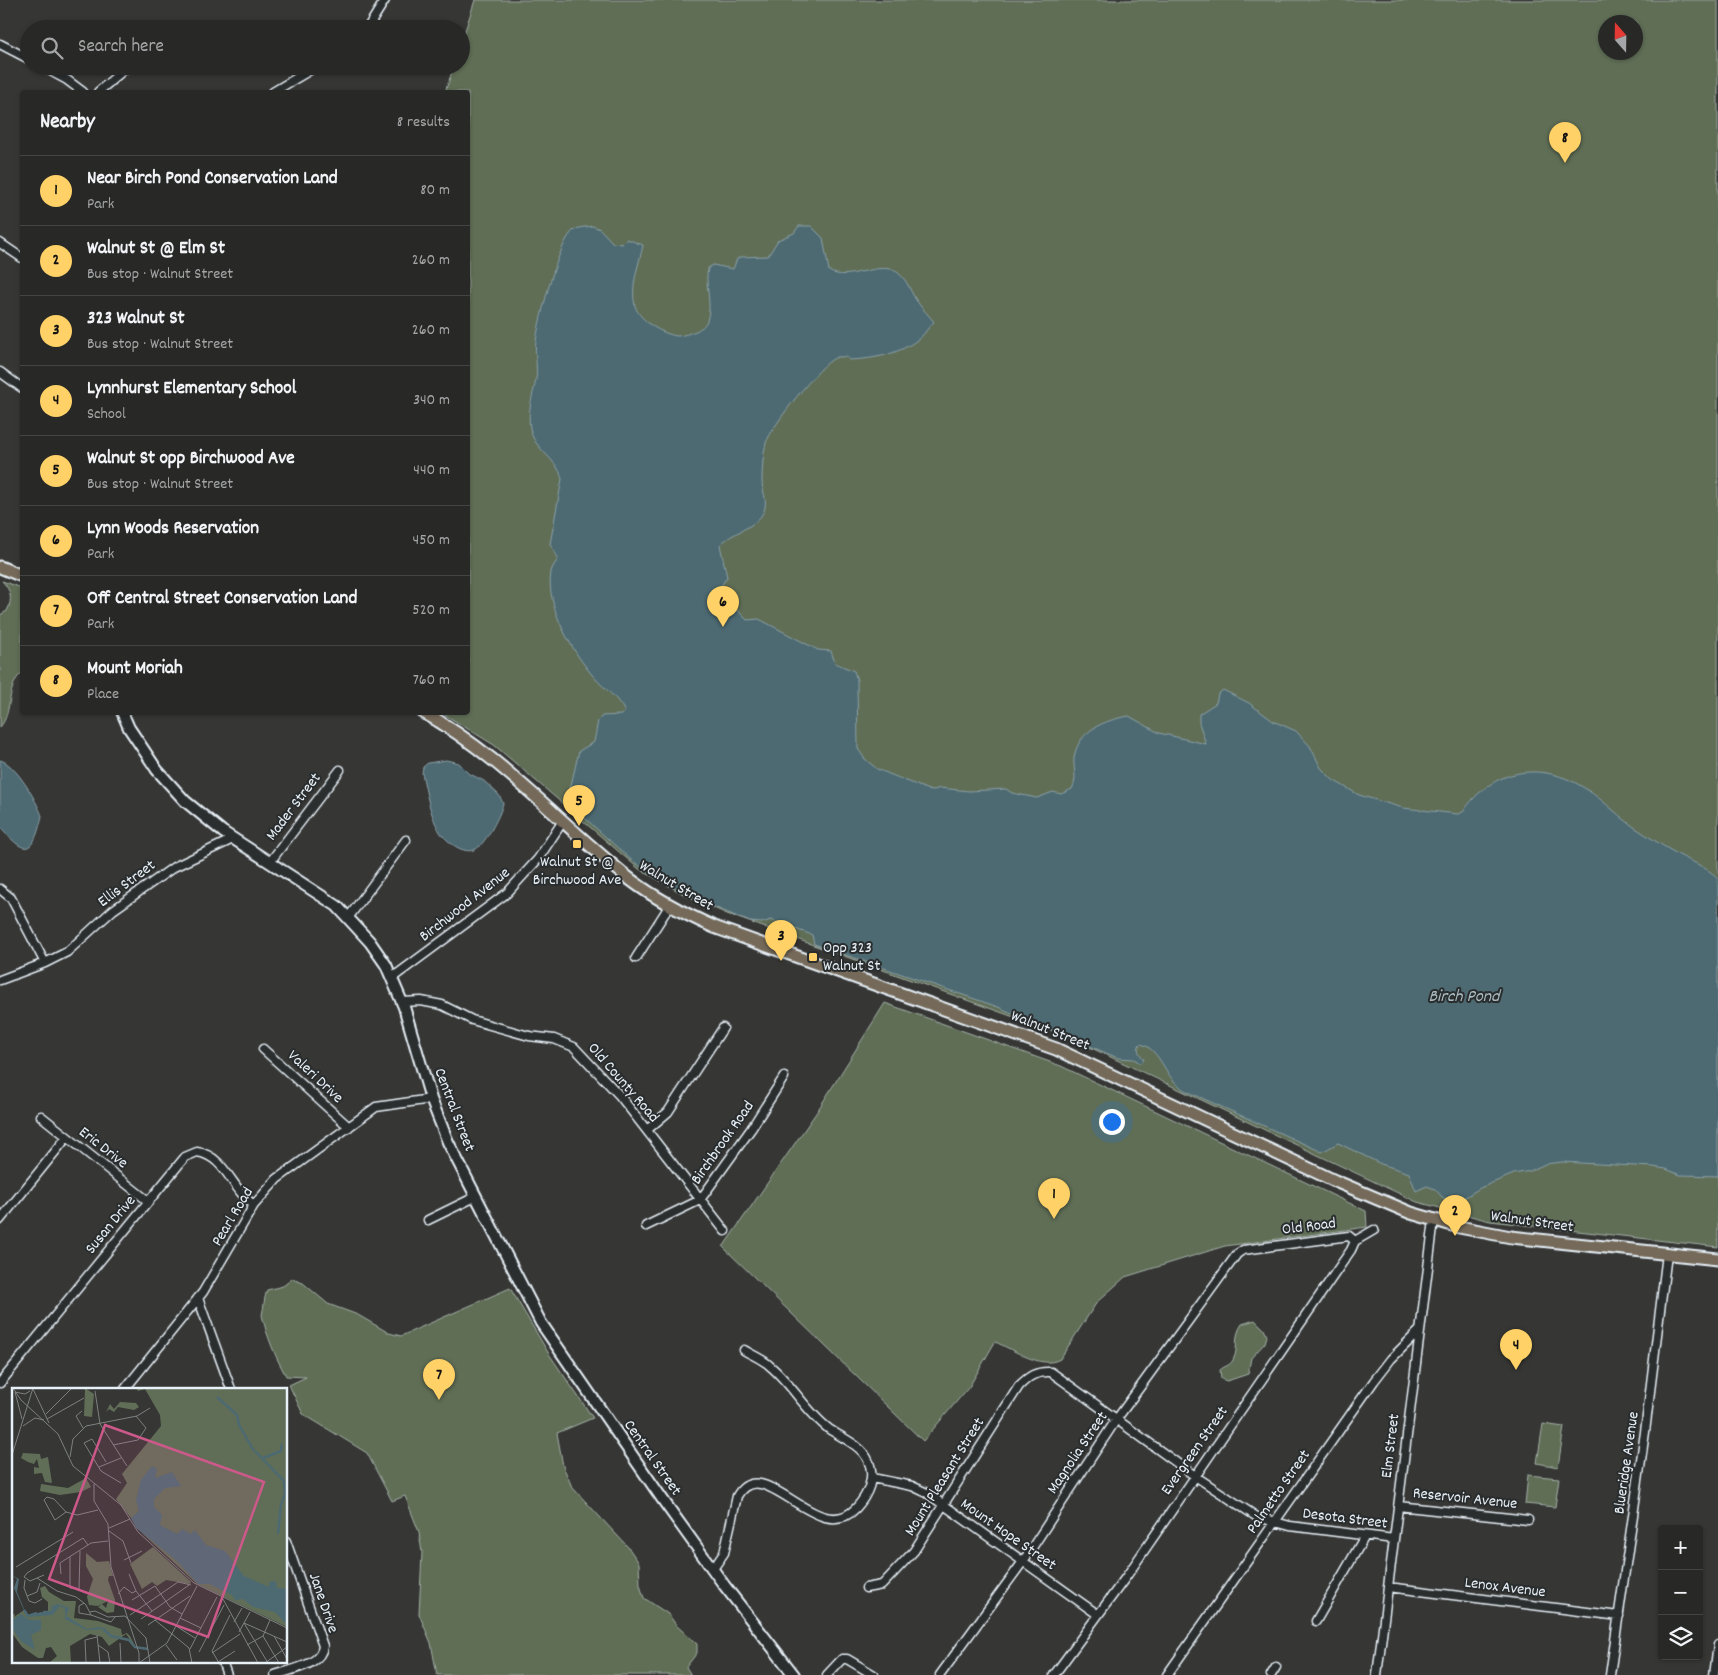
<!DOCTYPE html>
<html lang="en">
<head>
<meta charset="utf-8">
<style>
  :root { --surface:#282827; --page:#343433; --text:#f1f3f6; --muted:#a5a6a7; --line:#444; --accent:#ffd166 }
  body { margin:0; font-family:Dekko,sans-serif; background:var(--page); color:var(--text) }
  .controls { position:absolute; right:15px; bottom:15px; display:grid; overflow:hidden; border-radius:5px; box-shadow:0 1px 4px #0004 }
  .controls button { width:45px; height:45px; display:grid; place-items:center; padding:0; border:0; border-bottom:1px solid var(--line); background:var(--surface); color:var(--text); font:25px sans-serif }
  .compass { position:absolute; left:1598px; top:15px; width:45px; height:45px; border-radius:50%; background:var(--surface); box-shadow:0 1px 4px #0004; rotate:340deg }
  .you { position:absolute; left:1111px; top:1121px; width:18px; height:18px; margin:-12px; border:4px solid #fff; border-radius:50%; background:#1a73e8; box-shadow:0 0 0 8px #1a73e833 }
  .badge { display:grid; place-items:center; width:32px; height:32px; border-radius:50%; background:var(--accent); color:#111; font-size:16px; font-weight:700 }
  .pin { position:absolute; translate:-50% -41px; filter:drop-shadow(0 1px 2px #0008) }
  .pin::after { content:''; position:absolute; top:26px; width:18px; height:15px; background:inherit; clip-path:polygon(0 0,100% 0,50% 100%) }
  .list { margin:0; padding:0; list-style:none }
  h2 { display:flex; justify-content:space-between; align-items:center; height:65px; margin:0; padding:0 20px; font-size:21px }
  h2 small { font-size:16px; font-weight:400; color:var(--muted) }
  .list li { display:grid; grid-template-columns:32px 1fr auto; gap:15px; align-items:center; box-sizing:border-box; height:70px; padding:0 20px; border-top:1px solid var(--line) }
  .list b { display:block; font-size:19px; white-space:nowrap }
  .list p { margin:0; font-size:16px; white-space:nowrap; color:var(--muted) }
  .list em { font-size:16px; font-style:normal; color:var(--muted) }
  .icon { flex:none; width:28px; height:28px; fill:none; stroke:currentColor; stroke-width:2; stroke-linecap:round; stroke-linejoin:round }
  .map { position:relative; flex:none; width:1718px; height:1675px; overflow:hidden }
  .search { position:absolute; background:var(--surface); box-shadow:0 1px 4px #0004; left:20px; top:20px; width:450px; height:55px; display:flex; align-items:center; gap:12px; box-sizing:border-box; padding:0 18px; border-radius:28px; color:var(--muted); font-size:19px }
  .panel { position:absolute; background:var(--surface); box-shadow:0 1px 4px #0004; left:20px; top:90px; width:450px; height:625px; border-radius:5px }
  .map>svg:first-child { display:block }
  .green { fill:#606e57; stroke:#a4b0a8; fill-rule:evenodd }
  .water { fill:#4d6a72; stroke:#8ba0a8 }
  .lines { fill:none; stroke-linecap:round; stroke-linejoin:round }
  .street-casing { stroke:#e8f1f8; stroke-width:11 }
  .secondary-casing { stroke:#e8f1f8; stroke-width:14 }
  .primary-casing { stroke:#e8f1f8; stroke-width:15 }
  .street { stroke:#2a2d2e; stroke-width:8 }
  .secondary { stroke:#2a2d2e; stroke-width:10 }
  .primary { stroke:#746a5a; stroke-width:11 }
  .poi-dot { fill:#ffd166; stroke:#2a2d2e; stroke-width:2 }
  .labels { text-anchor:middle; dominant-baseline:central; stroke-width:4; stroke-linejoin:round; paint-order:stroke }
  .street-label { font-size:16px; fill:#e8f1f8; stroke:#2a2d2e }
  .poi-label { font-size:16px; fill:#e8f1f8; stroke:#2a2d2e }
  .water-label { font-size:18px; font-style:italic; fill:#aabbc2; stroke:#2a2d2e }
  .inset-river { fill:none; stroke:#4d6a72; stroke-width:2.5 }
  .inset-road { fill:none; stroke:#7d8182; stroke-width:1 }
  .view { fill:#cd598a; fill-opacity:0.15; stroke:#cd598a; stroke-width:2.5 }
  .inset-edge { fill:none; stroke:#e8f1f8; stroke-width:2.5 }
</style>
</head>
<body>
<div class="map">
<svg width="1718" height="1675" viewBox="0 0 1718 1675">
  <rect width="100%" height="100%" fill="#363634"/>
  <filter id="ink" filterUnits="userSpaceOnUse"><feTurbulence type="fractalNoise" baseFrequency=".02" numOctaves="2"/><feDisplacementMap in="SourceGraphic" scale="10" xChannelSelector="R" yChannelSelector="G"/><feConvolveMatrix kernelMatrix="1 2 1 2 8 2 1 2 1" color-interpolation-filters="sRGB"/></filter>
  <g filter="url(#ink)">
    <path class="green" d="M475,0H1718V1247L1490,1221L1417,1202L1064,1035L727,914L685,895L639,869L494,745L442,713L468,712V92H445L454,66H461V43ZM1606,22H1636V52H1606Z
      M2,581L22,588V673C6,685 13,713 0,727V615L7,611C13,599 11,590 2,581Z
      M885,1003L1061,1066L1366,1211L1367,1227L1225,1246L1125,1277L1097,1302L1060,1359C1041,1370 1013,1349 995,1342L969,1387L923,1441L723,1247L816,1113Z
      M292,1279L303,1283L328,1304L358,1315L389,1333L401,1336L510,1288L549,1354L593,1418L557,1433L563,1466L572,1487L628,1547L639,1563L640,1585L644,1598L668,1614L677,1626L697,1644V1653L686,1667L691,1675H437L431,1643L419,1614L422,1553L419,1532L405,1496L392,1501L367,1453L303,1414L289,1385L306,1377L286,1376C275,1356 267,1337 262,1315C264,1307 264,1298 267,1290L283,1286Z
      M1255,1320L1264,1329L1267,1336L1265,1343L1251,1358L1248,1374L1227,1381L1221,1379L1220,1370C1224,1366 1230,1366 1233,1360C1240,1347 1232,1339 1242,1324Z
      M1543,1424L1564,1427L1558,1467L1537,1463Z
      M1528,1475L1559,1478L1555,1507L1525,1504Z"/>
    <path class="water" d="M593,226L600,229L613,243L622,244L627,239L643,245C639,265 630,286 635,306C640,321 662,334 677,336C683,336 690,333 696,331C700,329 705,326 707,321C713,303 704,285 708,268L713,265L733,269L737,259L740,257L768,256L778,240L794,233L799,226H811L823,238L829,271C847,283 879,260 897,272C909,281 910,293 919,304C923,310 929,315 934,322C929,326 926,332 921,337C901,354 875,359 849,360L847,357C843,357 839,356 835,358C820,364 771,427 766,443C763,454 762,470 762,481C762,491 768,500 764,511C757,528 731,532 720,545L727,577L721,586V593L747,620L759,619L818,650L831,651L835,663L854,671L857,680L858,749L865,759L877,769L931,791L940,788L969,791L1006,789L1012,793L1037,798L1053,792L1061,794L1072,789C1078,777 1073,770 1074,758C1078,730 1105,720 1129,716L1159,733L1206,744L1199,723V714L1216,703L1218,694L1223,690L1249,703L1273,721L1296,731L1310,746L1321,768L1333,780L1359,795L1403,808L1458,814L1463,812C1492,768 1542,760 1586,789C1605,801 1621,819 1640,831C1651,838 1661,845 1672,851C1688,861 1704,865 1718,878V1176L1680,1175L1666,1169L1653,1167L1562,1162L1545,1164L1530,1171L1514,1174L1480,1188L1459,1201L1443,1198L1435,1189L1427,1186L1416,1191L1409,1173L1381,1164L1338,1143L1322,1152L1184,1090C1181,1087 1175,1083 1172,1079C1163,1067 1156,1047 1140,1044C1136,1051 1140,1054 1144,1060L1140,1063L1134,1059L1118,1058L998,1007L814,944L812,935L771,920L762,923L750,922L714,907L656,878L630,859L567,802L579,751L594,742L598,721L602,716L621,715L625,712C617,696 605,690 594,677C573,653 545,606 551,572C552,566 556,564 558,558L550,544L562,479C558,458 533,450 530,428C527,411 533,396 536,379C538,367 534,354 536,341C539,321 558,241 574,230C579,227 587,227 593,226Z
      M0,760C15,763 37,801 42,816C33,855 25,857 0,826Z
      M446,760L459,763L470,774L484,781L499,795L503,803C501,814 486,843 476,849C464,856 446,841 440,832C430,816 426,791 422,773L423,767L428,763Z"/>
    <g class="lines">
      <g class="street-casing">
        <path id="street" d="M367,29L385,0
          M0,44L29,59
          M41,66L67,80L83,92
          M98,92L127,67
          M273,92L317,66
          M0,243L22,258
          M0,372L22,388
          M270,862L340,770
          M0,889L11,898L45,963
          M348,918L406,840
          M636,958L670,905
          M392,978L507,893L538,859L563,821
          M0,980L45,963L67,952L113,910L174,867L233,839
          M402,1002L421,1001L442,1005L472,1020L529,1036L554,1039L574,1047L620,1096L725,1231
          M263,1049L349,1127
          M41,1116L148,1201
          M647,1130L668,1112L723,1028
          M0,1220L67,1137
          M428,1220L475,1197
          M646,1226L700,1200L751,1129L784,1077
          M198,1298L231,1389
          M0,1383L185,1157L197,1152C226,1156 232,1191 254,1205
          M125,1389L203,1292L254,1205L277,1179L376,1107L431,1099
          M872,1478L912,1486L927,1493L1097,1614
          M1398,1506L1528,1520
          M713,1569L724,1553L737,1496C763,1450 818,1549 856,1508C868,1495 876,1477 868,1460C861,1445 842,1438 829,1429C806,1412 792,1384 770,1366C763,1359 752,1355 744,1350
          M1388,1587L1619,1616
          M866,1588L882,1585L914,1551L1019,1386C1029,1376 1036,1371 1051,1372L1195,1476L1257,1517L1290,1526L1394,1539
          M1316,1621L1365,1536
          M222,1661L227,1675
          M275,1675C291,1669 321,1666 323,1646L286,1541
          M827,1675L842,1659H847L874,1675
          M940,1675L1024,1560L1116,1420L1237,1254L1243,1250L1349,1236L1355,1241L1374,1230
          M1054,1675L1126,1577L1351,1250L1355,1241
          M1167,1675L1374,1381L1391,1359L1420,1330
          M1271,1675L1276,1667
          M1377,1675L1434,1220
          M1610,1675L1645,1432L1667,1254
          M1714,1675L1718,1645"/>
      </g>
      <g class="secondary-casing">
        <path id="secondary" d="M122,712L129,728L157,770L185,801L223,832L337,906L370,942L386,965L404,1007L431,1099L448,1142L541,1323L665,1503L724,1585L794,1675"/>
      </g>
      <g class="primary-casing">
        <path id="primary" d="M0,567L22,576
          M423,712C502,756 561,825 631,880C656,899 685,914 714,927L1056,1049L1335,1181L1411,1213L1459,1227L1511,1237L1718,1259"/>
      </g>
      <use href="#street" class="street"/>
      <use href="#secondary" class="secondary"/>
      <use href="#primary" class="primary"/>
    </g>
  </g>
  <g class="poi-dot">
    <rect x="572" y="839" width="10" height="10" rx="2.5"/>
    <rect x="808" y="952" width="10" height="10" rx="2.5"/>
  </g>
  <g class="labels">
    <g class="street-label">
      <text transform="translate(294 807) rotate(-53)">Mader Street</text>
      <text transform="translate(127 884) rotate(-37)">Ellis Street</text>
      <text transform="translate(676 886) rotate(31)">Walnut Street</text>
      <text transform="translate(465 905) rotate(-38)">Birchwood Avenue</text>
      <text transform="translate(1050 1031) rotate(22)">Walnut Street</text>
      <text transform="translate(315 1077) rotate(43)">Valeri Drive</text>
      <text transform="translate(623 1083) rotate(49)">Old County Road</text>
      <text transform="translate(454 1110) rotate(69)">Central Street</text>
      <text transform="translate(723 1143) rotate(-55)">Birchbrook Road</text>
      <text transform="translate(103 1148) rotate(38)">Eric Drive</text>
      <text transform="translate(233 1217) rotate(-59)">Pearl Road</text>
      <text transform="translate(1532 1222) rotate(8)">Walnut Street</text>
      <text transform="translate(111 1225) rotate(-51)">Susan Drive</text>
      <text transform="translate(1309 1227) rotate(-7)">Old Road</text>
      <text transform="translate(1391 1446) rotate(-83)">Elm Street</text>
      <text transform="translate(1195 1451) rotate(-55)">Evergreen Street</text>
      <text transform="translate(1078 1453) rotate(-56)">Magnolia Street</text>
      <text transform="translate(652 1458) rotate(55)">Central Street</text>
      <text transform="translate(1627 1463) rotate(-82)">Blueridge Avenue</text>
      <text transform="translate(945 1477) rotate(-58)">Mount Pleasant Street</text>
      <text transform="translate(1279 1492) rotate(-55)">Palmetto Street</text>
      <text transform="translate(1465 1499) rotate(6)">Reservoir Avenue</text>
      <text transform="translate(1345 1519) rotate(7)">Desota Street</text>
      <text transform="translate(1008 1535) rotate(35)">Mount Hope Street</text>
      <text transform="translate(1505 1588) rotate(7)">Lenox Avenue</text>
      <text transform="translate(323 1603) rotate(71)">Jane Drive</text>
    </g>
    <g class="poi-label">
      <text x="577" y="862">Walnut St @<tspan x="577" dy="18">Birchwood Ave</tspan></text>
      <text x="823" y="948" text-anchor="start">Opp 323<tspan x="823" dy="18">Walnut St</tspan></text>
    </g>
    <g class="water-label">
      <text x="1464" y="997">Birch Pond</text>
    </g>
  </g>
  <g transform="translate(12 1388)">
    <rect width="275" height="275" fill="#363634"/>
    <path d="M73,0L82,6L80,29L72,28ZM124,0H275V239L185,196L132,147L104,111L115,95L110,86L149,38L148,27L133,1L126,3ZM108,14L124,15L127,19L122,22L106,19L102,24L97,21L94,24L98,16L102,21ZM11,65L28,66L29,71L36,69L40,95L33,94L30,85L22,86V79L27,80L25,71L22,76L16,74L9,70ZM74,90L79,99L69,104L48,107L28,103L29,96L56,100ZM141,159L179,194L178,196L154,192L145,198L140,194L130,201L118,176ZM74,165L85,174L97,173L101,188H97L96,192L103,212L102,224L95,225L86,219L90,216L94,220L96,213L86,218L77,217L75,209L81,191L74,178ZM33,198L37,204L52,213H64L62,230L86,233L109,241L110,247L115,245L118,248L124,260L114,246L97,258L90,249L78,246L58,258L59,275H37L45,268L39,259L34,260L31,270H26L10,259L0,245V227L3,226L2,229L12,222L15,227L36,224V214L30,209L28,200Z" fill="#606e57"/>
    <path d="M140,78L145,81L143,90L160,84L169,98L153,100L142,111V119L150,127L148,137L165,146L170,141L179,146L183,142L194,157L213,163L232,188L257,199V194L264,193L265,200L275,201V237L263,224L241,219L231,211L223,212L220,207L197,196H186L164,172L124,140L119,130L127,123L124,112L129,92ZM0,187L7,191L5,204L15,228L29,224L39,225L40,218L46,216L57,220L54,228L75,241L87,239L95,241L74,242L53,231V221L48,218L40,227L15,229L2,200L5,191ZM9,226L17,232H29V242L19,247L23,262L9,253L0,240V232Z" fill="#4d6a72"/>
    <path class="inset-river" d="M205,9L225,27L227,37L242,63M243,63L272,93L273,106L269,117L266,146M251,70L269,63L270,56M12,222L16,228L25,225M31,224H41L43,218M91,241L99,248L117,252L123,259L136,261"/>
    <path class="inset-road" d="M1,0L9,12L46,46L61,78L109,117L126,144L182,195L275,240M21,1L37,35M83,3L88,36L115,78M3,4L10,31M3,4L13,6L18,3M70,23L64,28L71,40M34,26L60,0M124,28L134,40M35,31L72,10M11,38L23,30L32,32M101,57L126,52L134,40M0,67L21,0M58,69L61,51L74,38L125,28L138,20M94,74L80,51L72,55L89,83L109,95M87,79L109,70M82,96V113L96,136L99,179L127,265V275M54,124L42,111L35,109L32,112L43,132L54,124L65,127L86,122M97,140L118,131M97,143L111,153L119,175M58,169V200L67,201L68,163M112,172L130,163M4,179L61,144M49,186L48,175L79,155L96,153M32,187L18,193L12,189L15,185L71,150L76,157M25,190L45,203L64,209L72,215L74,217L79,227L67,225V218L72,215M13,192L12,200L17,213L23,215L30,211M124,203L140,223M106,206L112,199L120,205L124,203L117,186M15,208L25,204L28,195M211,211L246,275M120,212L143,198L158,219L170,226M78,224L83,223L96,229L113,228L134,250L138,275M79,227L99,234L103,229M118,227L166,194L179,197M168,230L189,240M129,231L177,197M143,232L177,260L180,275M222,234L230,220M232,235L275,254M232,235L256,275M136,237L178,208M164,238L183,250M227,244L238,224M85,247L88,275M251,248L267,275M262,248L275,271M108,255L109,275M86,257L96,264L98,275M154,257L165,272M235,257L251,248L258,232M178,261L205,209M187,264L212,217M200,265L228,246M74,274L73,252L85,249M206,274L223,263M127,275L155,255L185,198M207,275L200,263L218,227M253,275L275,259"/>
    <path class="view" d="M93,37L252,94L196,249L37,191Z"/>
    <rect width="275" height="275" class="inset-edge"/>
  </g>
</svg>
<div class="controls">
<button>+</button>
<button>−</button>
<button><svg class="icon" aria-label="layers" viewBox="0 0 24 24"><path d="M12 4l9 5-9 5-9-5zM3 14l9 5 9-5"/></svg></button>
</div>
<svg class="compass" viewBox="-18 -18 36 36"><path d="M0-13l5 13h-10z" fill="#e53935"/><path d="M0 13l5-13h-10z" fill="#a5a6a7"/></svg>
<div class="you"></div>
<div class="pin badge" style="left:1054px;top:1219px">1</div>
<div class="pin badge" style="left:1455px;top:1236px">2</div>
<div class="pin badge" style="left:781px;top:961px">3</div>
<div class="pin badge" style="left:1516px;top:1370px">4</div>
<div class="pin badge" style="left:579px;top:826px">5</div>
<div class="pin badge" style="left:723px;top:627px">6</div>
<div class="pin badge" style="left:439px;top:1400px">7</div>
<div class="pin badge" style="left:1565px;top:163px">8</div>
<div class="search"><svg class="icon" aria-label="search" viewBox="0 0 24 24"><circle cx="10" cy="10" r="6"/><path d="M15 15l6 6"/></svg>Search here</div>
<section class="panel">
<h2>Nearby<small>8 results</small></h2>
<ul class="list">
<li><span class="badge">1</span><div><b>Near Birch Pond Conservation Land</b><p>Park</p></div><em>80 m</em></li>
<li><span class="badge">2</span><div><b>Walnut St @ Elm St</b><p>Bus stop · Walnut Street</p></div><em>260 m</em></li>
<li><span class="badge">3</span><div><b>323 Walnut St</b><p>Bus stop · Walnut Street</p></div><em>260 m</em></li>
<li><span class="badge">4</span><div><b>Lynnhurst Elementary School</b><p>School</p></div><em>340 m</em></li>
<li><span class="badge">5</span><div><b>Walnut St opp Birchwood Ave</b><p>Bus stop · Walnut Street</p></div><em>440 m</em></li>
<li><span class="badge">6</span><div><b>Lynn Woods Reservation</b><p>Park</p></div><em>450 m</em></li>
<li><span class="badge">7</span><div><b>Off Central Street Conservation Land</b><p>Park</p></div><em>520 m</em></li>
<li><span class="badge">8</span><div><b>Mount Moriah</b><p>Place</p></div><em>760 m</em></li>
</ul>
</section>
</div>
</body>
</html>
